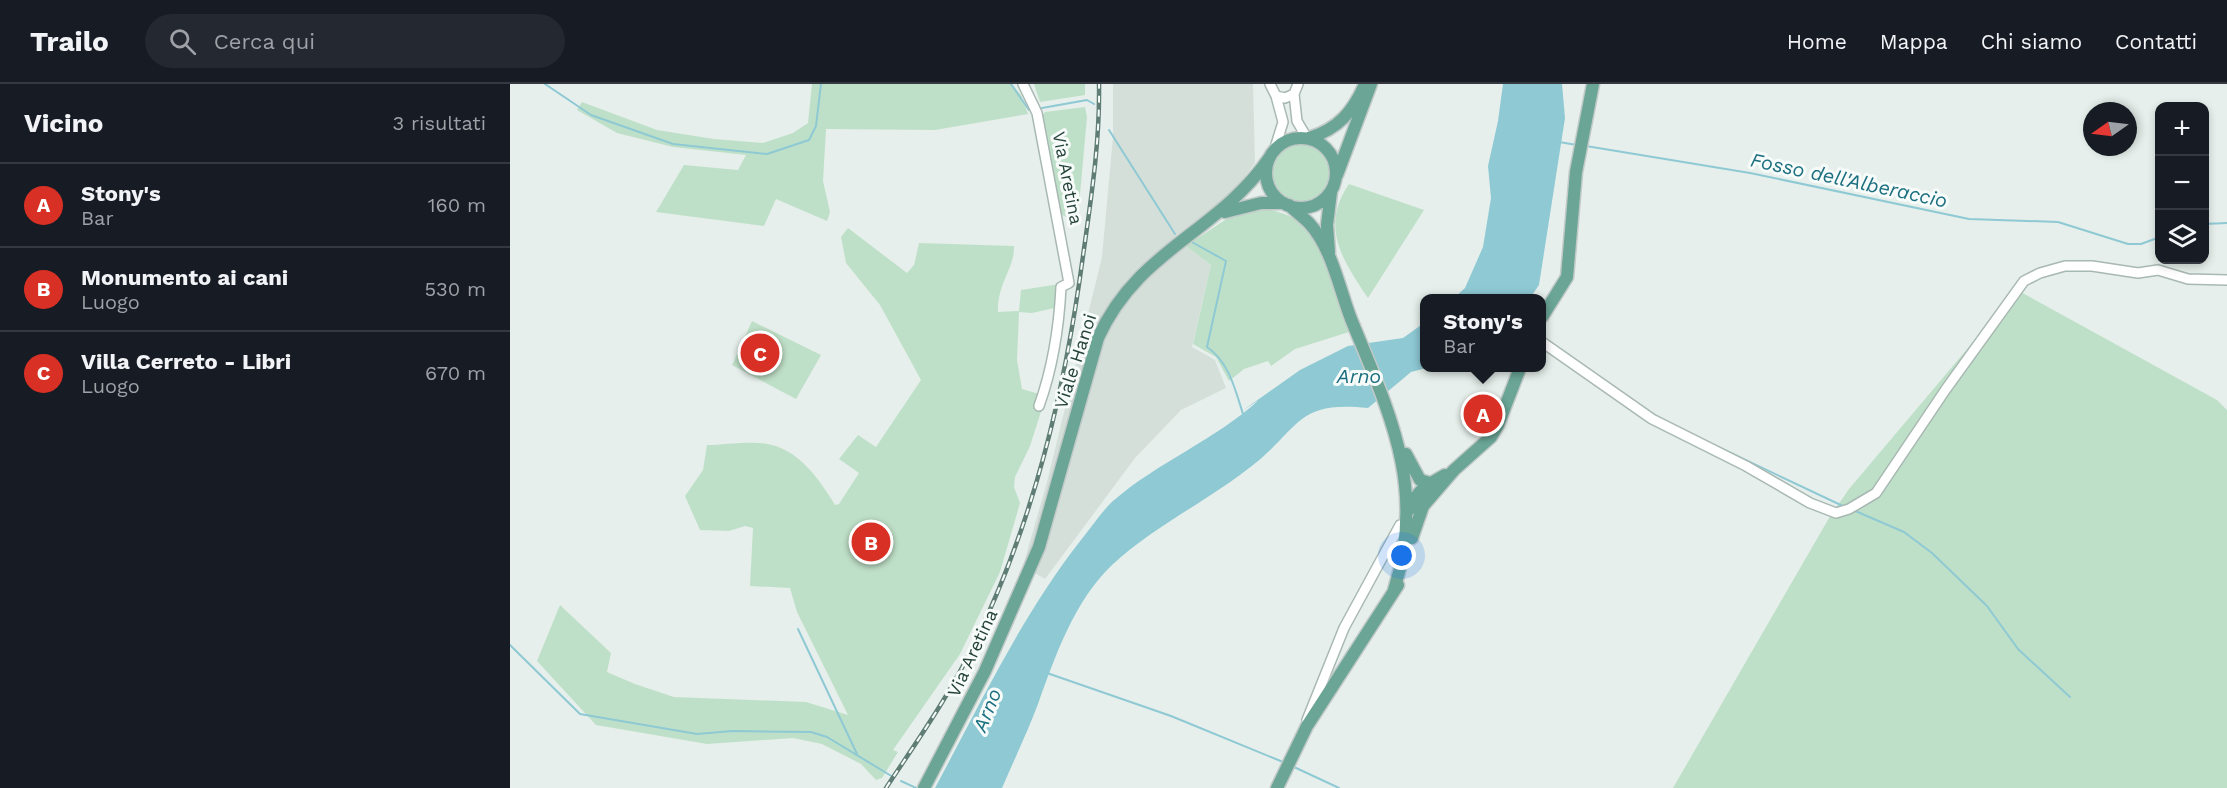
<!DOCTYPE html>
<html lang="it">
<head>
<meta charset="utf-8">
<style>
  :root { --surface:#171b24; --page:#242831; --text:#f1f3f6; --muted:#9ea1a6; --line:#363941; --accent:#d93025 }
  body { margin:0; font-family:"Work Sans",sans-serif; background:var(--page); color:var(--text) }
  .controls { position:absolute; right:18px; top:18px; display:grid; overflow:hidden; border-radius:12px; box-shadow:0 3px 9px #0003 }
  .controls button { width:54px; height:54px; display:grid; place-items:center; padding:0; border:0; border-bottom:2px solid var(--line); background:var(--surface); color:var(--text); font:30px sans-serif }
  .compass { position:absolute; left:1573px; top:18px; width:54px; height:54px; border-radius:50%; background:var(--surface); box-shadow:0 3px 9px #0003; rotate:256deg }
  .you { position:absolute; left:892px; top:472px; width:21px; height:21px; margin:-15px; border:4px solid #fff; border-radius:50%; background:#1a73e8; box-shadow:0 0 0 9px #1a73e833 }
  .badge { display:grid; place-items:center; width:39px; height:39px; border-radius:50%; background:var(--accent); color:#fff; font-size:20px; font-weight:700 }
  .pin { position:absolute; translate:-50% -50%; border:3px solid #fff; box-shadow:0 2px 6px #0006 }
  .popup { position:absolute; left:910px; top:210px; width:126px; height:78px; box-sizing:border-box; display:grid; place-content:center; border-radius:12px; background:var(--surface); filter:drop-shadow(0 2px 4px #0005); font-size:20px; white-space:nowrap; color:var(--muted) }
  .popup b { font-size:22px; color:var(--text) }
  .popup::after { content:''; position:absolute; left:50%; top:100%; margin-left:-12px; border:12px solid transparent; border-top-color:var(--surface) }
  .list { margin:0; padding:0; list-style:none }
  h2 { display:flex; justify-content:space-between; align-items:center; height:78px; margin:0; padding:0 24px; font-size:26px }
  h2 small { font-size:20px; font-weight:400; color:var(--muted) }
  .list li { display:grid; grid-template-columns:39px 1fr auto; gap:18px; align-items:center; box-sizing:border-box; height:84px; padding:0 24px; border-top:2px solid var(--line) }
  .list b { display:block; font-size:22px; white-space:nowrap }
  .list p { margin:0; font-size:20px; white-space:nowrap; color:var(--muted) }
  .list em { font-size:20px; font-style:normal; color:var(--muted) }
  .icon { flex:none; width:33px; height:33px; fill:none; stroke:currentColor; stroke-width:2; stroke-linecap:round; stroke-linejoin:round }
  .map { position:relative; flex:none; width:1717px; height:704px; overflow:hidden }
  header { display:flex; align-items:center; gap:36px; box-sizing:border-box; height:84px; padding:0 30px; background:var(--surface); border-bottom:2px solid var(--line) }
  header strong { font-size:28px }
  nav { display:flex; gap:33px; margin-inline-start:auto; font-size:21px }
  .search { width:420px; height:54px; background:var(--page); display:flex; align-items:center; gap:15px; box-sizing:border-box; padding:0 21px; border-radius:33px; color:var(--muted); font-size:22px }
  main { display:flex }
  aside { flex:1; background:var(--surface) }
  .map>svg:first-child { display:block }
  .built { fill:#d4dfda }
  .green { fill:#bfe0c8 }
  .water { fill:#8ec9d4 }
  .lines { fill:none; stroke-linecap:round; stroke-linejoin:round }
  .stream { stroke:#8ec9d4; stroke-width:2 }
  .minor-casing { stroke:#a8b8b2; stroke-width:12 }
  .major-casing { stroke:#c2cac8; stroke-width:15 }
  .minor { stroke:#fff; stroke-width:9 }
  .major { stroke:#6aa596; stroke-width:12 }
  .rail-casing { stroke:#5f7d75; stroke-width:4.5 }
  .rail { stroke:#f7fbf9; stroke-width:2; stroke-dasharray:7; stroke-linecap:butt }
  .labels { text-anchor:middle; dominant-baseline:central; stroke-width:6; stroke-linejoin:round; paint-order:stroke }
  .street-label { font-size:18px; fill:#24423a; stroke:#f7fbf9 }
  .water-label { font-size:20px; font-style:italic; fill:#1c6f80; stroke:#f7fbf9 }
</style>
</head>
<body>
<header>
<strong>Trailo</strong>
<div class="search"><svg class="icon" aria-label="search" viewBox="0 0 24 24"><circle cx="10" cy="10" r="6"/><path d="M15 15l6 6"/></svg>Cerca qui</div>
<nav><a>Home</a><a>Mappa</a><a>Chi siamo</a><a>Contatti</a></nav>
</header>
<main>
<aside>
<h2>Vicino<small>3 risultati</small></h2>
<ul class="list">
<li><span class="badge">A</span><div><b>Stony's</b><p>Bar</p></div><em>160 m</em></li>
<li><span class="badge">B</span><div><b>Monumento ai cani</b><p>Luogo</p></div><em>530 m</em></li>
<li><span class="badge">C</span><div><b>Villa Cerreto - Libri</b><p>Luogo</p></div><em>670 m</em></li>
</ul>
</aside>
<div class="map">
<svg width="1717" height="704" viewBox="0 0 1717 704">
  <rect width="100%" height="100%" fill="#e6efeb"/>
  <path class="built" d="M603,0H743L745,79L724,107L664,153L701,181L682,263L705,276L716,304L671,326L625,374L535,495L513,482L537,398L592,173L603,53Z"/>
  <path class="green" d="M302,0H501L511,11L518,30L425,46L316,45L313,97L320,128L317,137L266,115L254,142L146,128L174,81L228,86L236,71L163,63L107,49L67,26L72,18L147,46L204,55L253,59L283,49L298,39Z
    M524,0H575V11L530,18Z
    M575,23L577,33L569,121L559,134L550,130L531,33L535,28Z
    M762 89a29 29 0 1 1 58 0a29 29 0 1 1-58 0Z
    M839,100L914,126L858,214C832,176 810,142 839,100Z
    M757,125C773,129 791,134 801,148C819,174 829,218 839,248L785,265L761,282L758,277L734,285L719,297L706,273L683,260L701,181L676,162L730,126Z
    M338,144L397,189L404,181L409,159L504,162C505,184 487,199 488,228L509,227L511,206L550,200L549,223L522,229L509,228L507,276L512,305L536,312L520,362L505,393L504,403L510,419L490,488L450,570L383,666L388,668L372,694L366,696L351,680L312,660L283,654L197,660L86,641L27,577L50,521L101,569L97,588L125,600L164,613L296,618L338,631L287,528L280,504L240,502L243,444L235,442L219,447L190,446L175,412L193,386L197,361C215,361 246,356 262,361C291,368 311,398 325,421L329,420L349,389L329,375L348,351L366,363L411,296L370,221L336,179L331,153Z
    M1507,206L1707,316L1717,326V704H1163L1319,434L1339,405Z
    M242,237L311,271L286,315L222,281Z"/>
  <path class="water" d="M993,0H1052L1055,34L1029,201L1020,214H944L955,204L973,163L981,114L978,82L988,37Z
    M914,239L916,284L901,288L858,324C786,316 790,344 743,381C698,417 644,442 602,481C564,517 545,573 528,620C517,649 504,676 492,704H425C470,620 512,531 571,456C581,444 591,428 603,417C648,378 705,356 749,316L732,327L790,286L838,262L893,254Z"/>
  <g class="lines">
    <path class="stream" d="M35,0L81,31L163,60L257,70L299,56L306,42L311,0
      M501,0L519,26
      M532,24L577,16L584,20
      M599,46L665,150
      M1049,58L1067,61
      M1076,62L1240,89L1459,135L1548,138L1618,160H1631L1650,153
      M1694,140L1717,139
      M680,157L716,177L697,263C719,278 725,305 733,330
      M1138,327L1159,339
      M1204,361L1335,423
      M1343,426L1394,448L1422,469L1477,522L1508,565L1560,613
      M288,545L347,670
      M0,561L70,630L187,650L222,647L301,648L317,653L383,693
      M537,589L661,632L773,678
      M784,683L829,704
      M391,697L406,704"/>
    <g class="minor-casing">
      <path id="minor" d="M513,0L527,29L559,199L551,203C549,244 543,283 529,322
        M760,0L766,12L775,14L784,10L788,0
        M784,10L787,37L797,54
        M764,67L773,38L766,12
        M1032,258L1142,335L1236,382L1300,419L1326,429L1339,425L1366,409L1436,305L1514,197L1530,189L1555,182H1582L1628,189L1648,186L1678,195L1717,196
        M797,636L834,544L890,441"/>
    </g>
    <g class="major-casing">
      <path id="major" d="M799,54C828,45 843,28 855,0
        M756 89a35 35 0 1 1 70 0a35 35 0 1 1-70 0Z
        M827,91L861,0
        M779,121C785,127 793,133 799,139C822,164 829,204 841,235C879,328 917,403 884,506
        M715,128L751,119H774
        M819,168L817,141L821,108
        M1032,233L1057,193L1066,88L1083,0
        M896,370L910,396L920,399
        M900,425C907,405 918,401 935,391
        M902,454L913,422L944,386L981,353L988,341L1010,284
        M414,704L475,587L529,463L588,254C628,165 708,149 760,73
        M767,704L797,642L888,501"/>
    </g>
    <use href="#minor" class="minor"/>
    <use href="#major" class="major"/>
    <g class="rail-casing">
      <path id="rail" d="M376,704C407,657 440,611 464,560C524,438 555,306 573,172C581,115 590,58 589,0"/>
    </g>
    <use href="#rail" class="rail"/>
  </g>
  <g class="labels">
    <g class="street-label">
      <text transform="translate(558 94) rotate(79)">Via Aretina</text>
      <text transform="translate(565 277) rotate(-72)">Viale Hanoi</text>
      <text transform="translate(462 569) rotate(-65)">Via Aretina</text>
    </g>
    <g class="water-label">
      <text transform="translate(1339 96) rotate(12)">Fosso dell'Alberaccio</text>
      <text x="849" y="292">Arno</text>
      <text transform="translate(477 626) rotate(-68)">Arno</text>
    </g>
  </g>
</svg>
<div class="controls">
<button>+</button>
<button>−</button>
<button><svg class="icon" aria-label="layers" viewBox="0 0 24 24"><path d="M12 4l9 5-9 5-9-5zM3 14l9 5 9-5"/></svg></button>
</div>
<svg class="compass" viewBox="-18 -18 36 36"><path d="M0-13l5 13h-10z" fill="#e53935"/><path d="M0 13l5-13h-10z" fill="#9ea1a6"/></svg>
<div class="you"></div>
<div class="pin badge" style="left:973px;top:330px">A</div>
<div class="popup"><b>Stony's</b>Bar</div>
<div class="pin badge" style="left:361px;top:458px">B</div>
<div class="pin badge" style="left:250px;top:269px">C</div>
</div>
</main>
</body>
</html>
